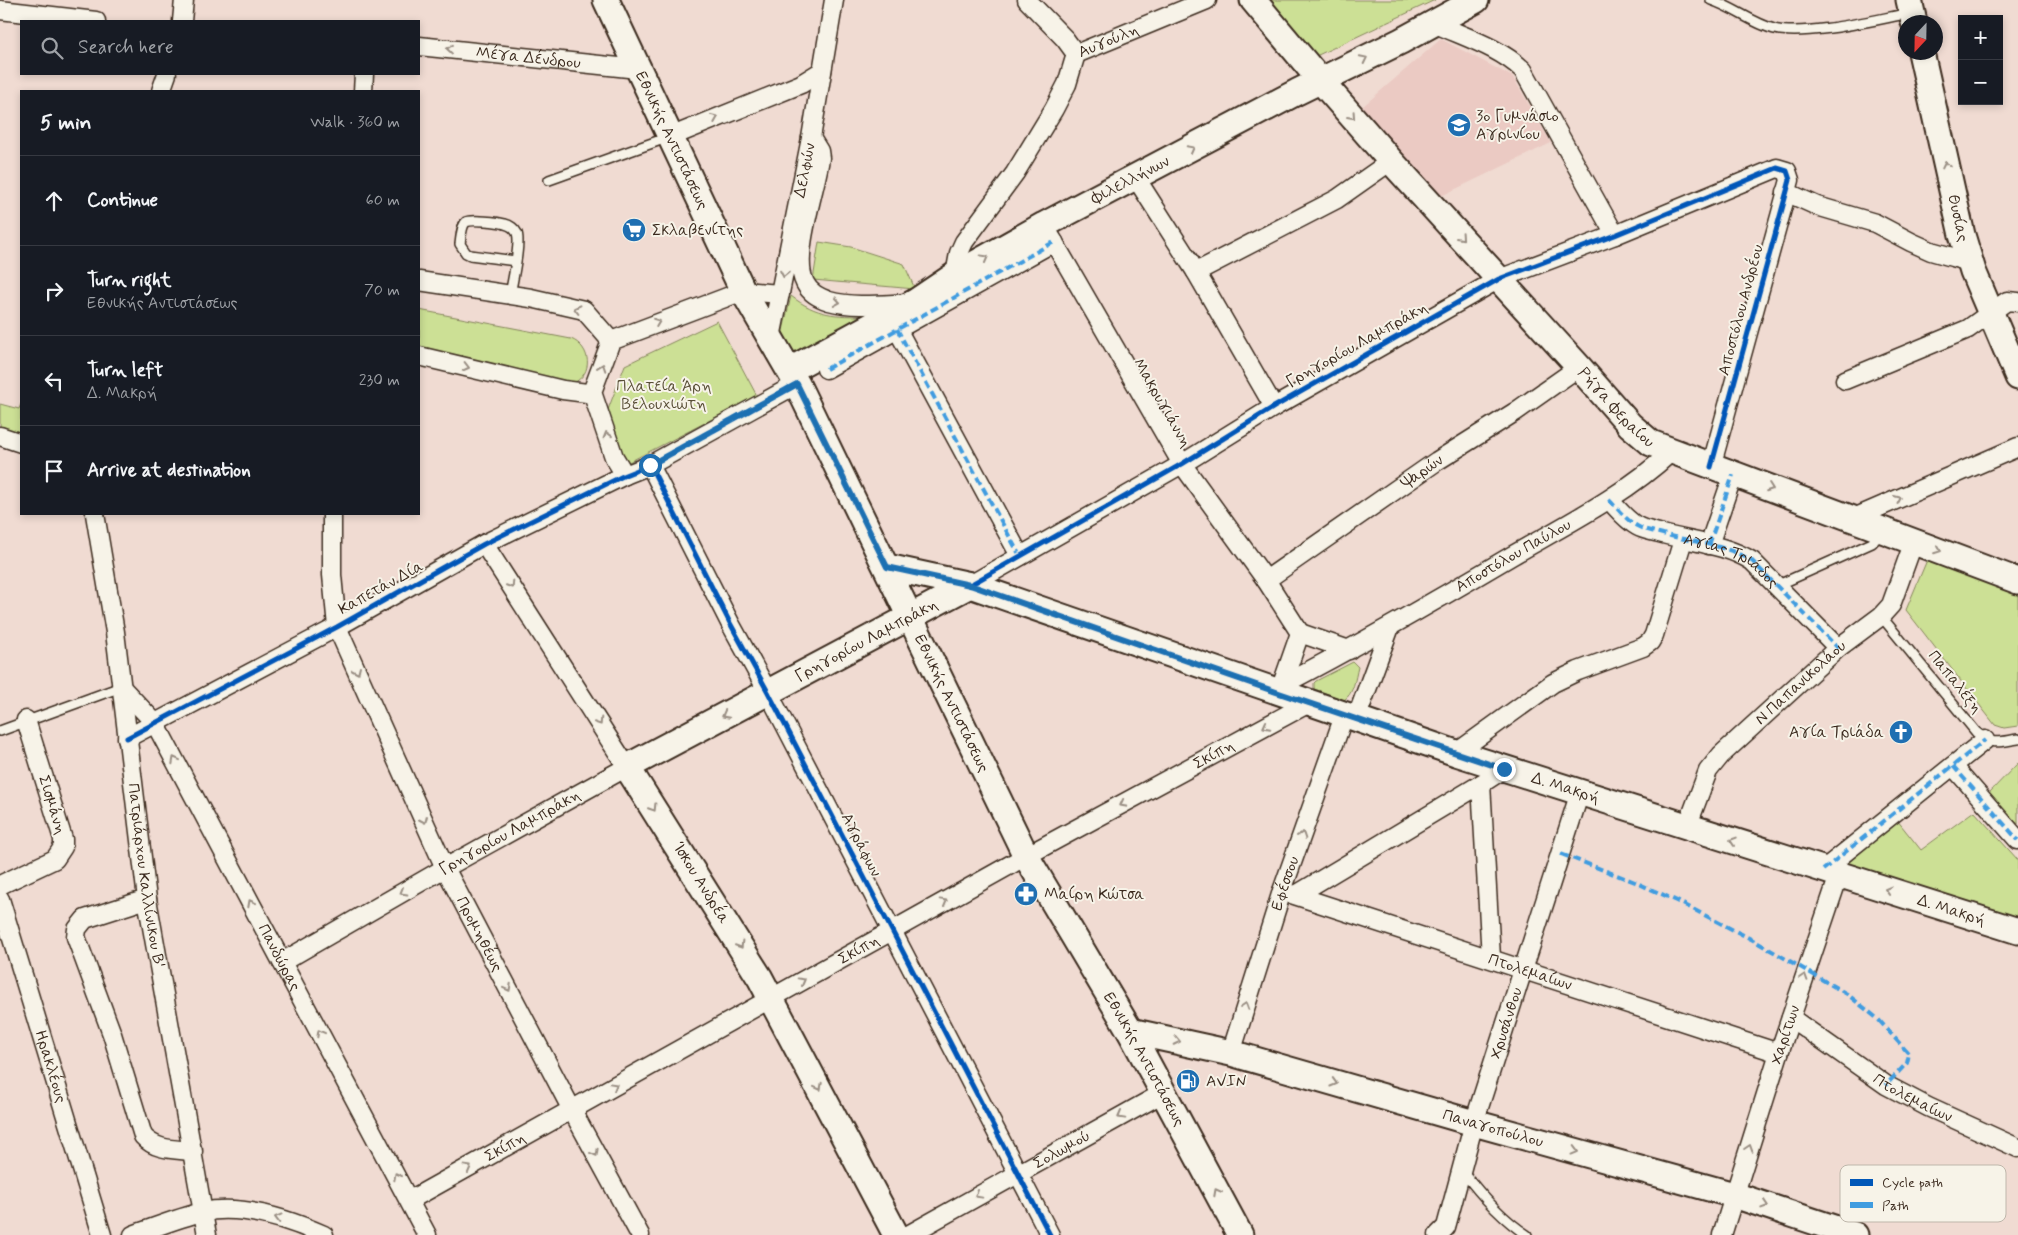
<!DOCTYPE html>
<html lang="en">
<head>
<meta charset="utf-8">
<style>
  :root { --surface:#171b24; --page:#242831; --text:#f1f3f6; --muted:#9ea1a6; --line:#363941 }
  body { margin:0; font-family:Mynerve,sans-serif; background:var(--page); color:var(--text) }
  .controls { position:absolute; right:15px; top:15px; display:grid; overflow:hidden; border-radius:0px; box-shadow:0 2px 8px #0003 }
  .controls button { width:45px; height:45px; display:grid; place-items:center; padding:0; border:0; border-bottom:1px solid var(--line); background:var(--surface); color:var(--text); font:25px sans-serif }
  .compass { position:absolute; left:1898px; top:15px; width:45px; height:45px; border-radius:50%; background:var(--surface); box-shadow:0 2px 8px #0003; rotate:202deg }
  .stop { position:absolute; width:15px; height:15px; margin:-11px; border:4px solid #1f6fb2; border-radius:50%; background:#fff }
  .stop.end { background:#1f6fb2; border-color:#fff; box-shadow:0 1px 5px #0008 }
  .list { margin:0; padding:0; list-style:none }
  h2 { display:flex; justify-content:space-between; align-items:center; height:65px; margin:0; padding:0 20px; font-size:21px }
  h2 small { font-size:16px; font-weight:400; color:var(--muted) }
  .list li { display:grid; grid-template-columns:32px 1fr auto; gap:15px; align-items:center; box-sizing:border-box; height:90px; padding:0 20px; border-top:1px solid var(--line) }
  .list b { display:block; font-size:19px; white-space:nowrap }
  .list p { margin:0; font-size:16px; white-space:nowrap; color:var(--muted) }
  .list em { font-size:16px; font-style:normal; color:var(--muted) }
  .icon { flex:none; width:28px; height:28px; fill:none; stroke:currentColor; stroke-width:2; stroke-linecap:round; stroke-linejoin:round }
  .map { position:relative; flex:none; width:2018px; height:1235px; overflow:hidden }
  .search { position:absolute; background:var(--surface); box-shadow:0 2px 8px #0003; left:20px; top:20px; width:400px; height:55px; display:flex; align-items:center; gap:12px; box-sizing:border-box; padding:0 18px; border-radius:0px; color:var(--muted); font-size:19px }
  .panel { position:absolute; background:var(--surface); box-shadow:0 2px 8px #0003; left:20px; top:90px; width:400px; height:425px; border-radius:0px }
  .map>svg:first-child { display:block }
  .built { fill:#ebcac3 }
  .green { fill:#cce095; stroke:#84855a }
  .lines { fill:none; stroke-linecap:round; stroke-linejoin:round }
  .lane-casing { stroke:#3b2a1e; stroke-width:12 }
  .street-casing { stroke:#3b2a1e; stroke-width:21 }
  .secondary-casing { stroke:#3b2a1e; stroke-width:29 }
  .lane { stroke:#f7f3e8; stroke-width:9 }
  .street { stroke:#f7f3e8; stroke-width:18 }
  .secondary { stroke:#f7f3e8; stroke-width:25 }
  .quiet { stroke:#3f9ce0; stroke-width:4; stroke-dasharray:8 4; stroke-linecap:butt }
  .cycleway-casing { stroke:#f7f3e8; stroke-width:8 }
  .cycleway { stroke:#0057b8; stroke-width:5 }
  .oneway { stroke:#998e83 }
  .route { stroke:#1f6fb2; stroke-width:6 }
  .labels { text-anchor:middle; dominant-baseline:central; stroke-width:4; stroke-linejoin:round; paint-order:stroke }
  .street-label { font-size:16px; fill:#3b2a1e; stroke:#f7f3e8 }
  .poi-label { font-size:16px; fill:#3b2a1e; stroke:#f7f3e8; text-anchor:start }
  .park-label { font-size:16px; fill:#584e36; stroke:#f7f3e8 }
  .key { fill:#f7f3e8; stroke:#bfb7ab; stroke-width:1 }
  .key-label { font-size:14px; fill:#3b2a1e }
</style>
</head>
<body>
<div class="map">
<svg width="2018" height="1235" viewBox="0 0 2018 1235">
  <rect width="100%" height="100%" fill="#f0dbd2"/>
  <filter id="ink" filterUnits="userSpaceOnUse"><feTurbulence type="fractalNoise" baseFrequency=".02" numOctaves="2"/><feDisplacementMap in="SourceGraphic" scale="10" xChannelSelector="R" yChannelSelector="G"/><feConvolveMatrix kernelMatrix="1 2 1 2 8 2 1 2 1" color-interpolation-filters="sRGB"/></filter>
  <g filter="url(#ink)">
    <path class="built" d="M1441,39L1513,77L1551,143L1437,198L1362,107Z"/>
    <path class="green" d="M1268,0H1435L1316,56Z
      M819,242L851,247L904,264L915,289L813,280Z
      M791,296C817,316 836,316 867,316L796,360L782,335Z
      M419,310L571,339C591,347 594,374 573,383L419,349Z
      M717,321L757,396L629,462H625L606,415L625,365Z
      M0,404L19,409L21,404V438L0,430Z
      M1927,560L2018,595V726L2004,728L1995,725L1906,610Z
      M1353,662L1358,667C1355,679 1354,693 1344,700L1314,689V683L1316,681Z
      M2018,763V824L1988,794Z
      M1974,811L2018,860V918L1847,864L1897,820L1921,850Z"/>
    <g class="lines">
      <g class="lane-casing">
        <path id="lane" d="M1711,0C1733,7 1752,23 1774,29C1807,37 1877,19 1911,13
          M549,180L669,137
          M510,295C512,283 521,243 517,233C515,229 510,225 505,224C499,222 471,219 466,222C461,226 461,239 460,244L466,253L470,255L516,261
          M1776,586L1872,543L1882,532
          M1881,616L1976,732C1992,746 1998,742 2018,739
          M0,731L121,687
          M1462,1170C1480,1194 1502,1219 1527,1235"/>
      </g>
      <g class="street-casing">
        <g id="street">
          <path id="s1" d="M1027,0L1065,39L1076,54L1207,0"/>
          <path d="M0,10L96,21"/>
          <path d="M182,21L184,0"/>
          <path d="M1434,23C1464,37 1499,47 1523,70L1615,235"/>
          <path id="s2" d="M419,46L638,69"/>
          <path d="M161,91L167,74"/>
          <path d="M363,91L364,74"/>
          <path d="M670,137L801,84L822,71"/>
          <path d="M811,138L819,151L820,158C816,189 791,257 805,283C810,293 818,297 829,301C854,308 884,304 910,303"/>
          <path d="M1136,178L1196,272L1274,407"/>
          <path d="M1786,192L1817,206L1875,223L1911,242L1931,251L1970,262"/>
          <path d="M1044,225L1182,464L1266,580L1300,633L1279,693"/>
          <path d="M1196,272L1337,199L1391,161"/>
          <path d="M955,275L959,253L964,242L1015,173L1054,109L1067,84L1076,54"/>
          <path d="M419,281L531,298L584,310L611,341"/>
          <path d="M897,329L1020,556"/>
          <path id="s3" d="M771,338L811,138L834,0"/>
          <path d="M419,356L563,390L587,393L592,392"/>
          <path d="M826,369L1054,242"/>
          <path d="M1845,380L1968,329L2007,301L2018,302"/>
          <path d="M0,436L21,443"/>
          <path d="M650,465L730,623L768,692L1050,1235"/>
          <path d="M625,475L614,457L592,392L611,341L743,291L780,294"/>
          <path d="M1609,500C1618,509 1626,520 1637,526C1644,530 1652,531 1659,533C1690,542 1725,544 1752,561L1838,648"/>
          <path id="s4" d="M95,514L115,632L147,899L207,1235"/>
          <path id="s5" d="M332,514V575L337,627L445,868L572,1110L640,1235"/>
          <path d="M1854,518L2018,447"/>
          <path d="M1709,545L1733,475"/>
          <path id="s6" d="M1266,580L1437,461L1515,412L1579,367"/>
          <path d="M970,585L1182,464L1274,407L1499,279L1615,235L1777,168L1787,171L1790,180L1711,467"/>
          <path d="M1300,633L1349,650"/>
          <path id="s7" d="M1282,685C1361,644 1437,600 1513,555C1567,524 1625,495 1671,452"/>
          <path id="s8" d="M121,687L155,723L427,1235"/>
          <path d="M1356,719L1390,627"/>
          <path d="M127,738L337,627L484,544L625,475L650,465L797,384"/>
          <path d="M1456,753L1553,683L1578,671L1643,647L1650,642L1654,635L1683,540"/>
          <path d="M1953,766L2018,840"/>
          <path d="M1481,784L1491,958"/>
          <path id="s9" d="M1687,827L1708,771L1721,755L1838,648L1881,616L1891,605L1914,541"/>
          <path d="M1823,870L1985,740"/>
          <path d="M0,885L55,859L63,847V839L26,720"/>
          <path id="s10" d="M1282,891L1779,1053"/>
          <path d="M1296,895L1481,784L1504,769"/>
          <path id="s11" d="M0,899L102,1235"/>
          <path d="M147,899L85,919L77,929L76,937L112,1034L143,1136C156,1151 175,1149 193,1151"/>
          <path id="s12" d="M282,962L445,868L627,767L484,544"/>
          <path id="s13" d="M1791,1018L1886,1085L1928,1107L2018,1148"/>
          <path id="s14" d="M1231,1053L1282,891L1344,716"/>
          <path id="s15" d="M410,1200L1026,856L1309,703"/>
          <path d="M133,1235C156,1227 180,1217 203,1212C243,1204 288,1219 324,1235"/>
          <path id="s16" d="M908,1235L1163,1093"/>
          <path id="s17" d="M1438,1235L1446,1227L1474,1123L1580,792"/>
          <path id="s18" d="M1722,1235L1779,1053L1839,875"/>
        </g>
      </g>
      <g class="secondary-casing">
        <g id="secondary">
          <path id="s19" d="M606,0L743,291L797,384L1026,856L1130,1031L1240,1235"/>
          <path id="s20" d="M1253,0L1320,80L1391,161L1579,367L1630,425L1651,443L2018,581"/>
          <path d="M1909,0L1914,22"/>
          <path id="s21" d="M1921,52L1962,235L1973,271L2018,377"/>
          <path id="s22" d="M790,370L915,302L955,275L1044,225L1297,92L1401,41L1476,0"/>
          <path id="s23" d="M887,567L970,585L1456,753L2018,931"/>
          <path id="s24" d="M1130,1031L1231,1053L1474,1123L1734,1195L1855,1235"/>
          <path id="s25" d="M896,1235L760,978L627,767L970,585"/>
        </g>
      </g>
      <use href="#lane" class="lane"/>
      <use href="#street" class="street"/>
      <use href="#secondary" class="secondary"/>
      <g class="quiet">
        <path d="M897,329L1020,556"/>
        <path d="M826,369L1054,242"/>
        <path d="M650,465L797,384"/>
        <path id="s26" d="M1609,500C1618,509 1626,520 1637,526C1644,530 1652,531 1659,533C1690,542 1725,544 1752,561L1838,648"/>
        <path d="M1709,545L1733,475"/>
        <path d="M1953,766L2018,840"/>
        <path d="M1561,854L1635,882L1677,901L1753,940L1847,994L1878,1019L1909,1054L1907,1063L1886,1085"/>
        <path d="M1823,870L1985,740"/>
      </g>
      <g class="cycleway-casing">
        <path id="cycleway" d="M970,585L1182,464L1274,407L1499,279L1615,235L1777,168L1787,171L1790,180L1711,467
          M127,738L337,627L484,544L625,475L650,465L730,623L768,692L1050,1235"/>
      </g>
      <use href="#cycleway" class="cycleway"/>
    </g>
    <defs><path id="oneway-chevron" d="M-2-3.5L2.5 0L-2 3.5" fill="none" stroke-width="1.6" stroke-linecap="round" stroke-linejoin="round" transform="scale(1.25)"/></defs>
    <g class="oneway">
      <use href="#oneway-chevron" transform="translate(450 49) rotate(-174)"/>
      <use href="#oneway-chevron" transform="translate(1364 59) rotate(-26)"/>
      <use href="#oneway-chevron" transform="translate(1352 116) rotate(48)"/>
      <use href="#oneway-chevron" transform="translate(715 118) rotate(-22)"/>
      <use href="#oneway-chevron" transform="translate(1191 149) rotate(-28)"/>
      <use href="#oneway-chevron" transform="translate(1946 165) rotate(-102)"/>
      <use href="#oneway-chevron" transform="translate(1461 237) rotate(48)"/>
      <use href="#oneway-chevron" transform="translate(985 258) rotate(-29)"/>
      <use href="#oneway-chevron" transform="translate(784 274) rotate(101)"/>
      <use href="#oneway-chevron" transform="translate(837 302) rotate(9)"/>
      <use href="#oneway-chevron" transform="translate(577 309) rotate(-166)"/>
      <use href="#oneway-chevron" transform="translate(657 322) rotate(-21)"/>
      <use href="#oneway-chevron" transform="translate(466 367) rotate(14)"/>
      <use href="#oneway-chevron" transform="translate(602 367) rotate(-71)"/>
      <use href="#oneway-chevron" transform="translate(607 435) rotate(-107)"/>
      <use href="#oneway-chevron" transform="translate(1770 488) rotate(20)"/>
      <use href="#oneway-chevron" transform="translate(1898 499) rotate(-24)"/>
      <use href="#oneway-chevron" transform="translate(1938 550) rotate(21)"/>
      <use href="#oneway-chevron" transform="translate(511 585) rotate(57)"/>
      <use href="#oneway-chevron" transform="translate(357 671) rotate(66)"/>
      <use href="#oneway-chevron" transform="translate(725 715) rotate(152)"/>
      <use href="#oneway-chevron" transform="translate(599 722) rotate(57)"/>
      <use href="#oneway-chevron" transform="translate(1266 726) rotate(152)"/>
      <use href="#oneway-chevron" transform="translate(175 760) rotate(-118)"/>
      <use href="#oneway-chevron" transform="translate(1123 804) rotate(152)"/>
      <use href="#oneway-chevron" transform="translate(653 808) rotate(58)"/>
      <use href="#oneway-chevron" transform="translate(424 820) rotate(66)"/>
      <use href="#oneway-chevron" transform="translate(1302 835) rotate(-71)"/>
      <use href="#oneway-chevron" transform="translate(1733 841) rotate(-162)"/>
      <use href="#oneway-chevron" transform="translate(1888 890) rotate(-163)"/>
      <use href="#oneway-chevron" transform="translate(403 892) rotate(150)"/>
      <use href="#oneway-chevron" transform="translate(944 902) rotate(-29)"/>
      <use href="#oneway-chevron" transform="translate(251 903) rotate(-118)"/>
      <use href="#oneway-chevron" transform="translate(740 945) rotate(58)"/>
      <use href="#oneway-chevron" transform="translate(1804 977) rotate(-72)"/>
      <use href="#oneway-chevron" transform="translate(802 981) rotate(-29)"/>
      <use href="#oneway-chevron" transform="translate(508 988) rotate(62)"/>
      <use href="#oneway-chevron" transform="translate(1245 1006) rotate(-72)"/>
      <use href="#oneway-chevron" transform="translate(320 1033) rotate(-118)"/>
      <use href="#oneway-chevron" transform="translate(1177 1041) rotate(12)"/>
      <use href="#oneway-chevron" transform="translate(1334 1083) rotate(16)"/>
      <use href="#oneway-chevron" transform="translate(614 1086) rotate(-29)"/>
      <use href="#oneway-chevron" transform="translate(819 1087) rotate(62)"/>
      <use href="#oneway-chevron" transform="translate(1121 1116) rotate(151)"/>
      <use href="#oneway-chevron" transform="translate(1749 1148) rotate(-72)"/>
      <use href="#oneway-chevron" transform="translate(1575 1151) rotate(15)"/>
      <use href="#oneway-chevron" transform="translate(595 1153) rotate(61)"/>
      <use href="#oneway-chevron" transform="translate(468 1168) rotate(-29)"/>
      <use href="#oneway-chevron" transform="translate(397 1176) rotate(-118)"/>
      <use href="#oneway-chevron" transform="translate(1217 1192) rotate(-118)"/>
      <use href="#oneway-chevron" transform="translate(978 1195) rotate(151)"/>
      <use href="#oneway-chevron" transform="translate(1765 1205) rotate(18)"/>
      <use href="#oneway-chevron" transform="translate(278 1218) rotate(-165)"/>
    </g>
  </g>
  <g class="lines" filter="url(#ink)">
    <path class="route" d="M650,465L797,384L887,567L970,585L1279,693L1504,769"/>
  </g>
  <defs>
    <g id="school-disc" transform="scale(1.25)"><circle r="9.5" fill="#1f6fb2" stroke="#f7f3e8"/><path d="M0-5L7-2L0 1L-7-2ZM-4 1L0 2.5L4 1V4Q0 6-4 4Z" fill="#fff"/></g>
    <g id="supermarket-disc" transform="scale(1.25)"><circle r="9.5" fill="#1f6fb2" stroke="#f7f3e8"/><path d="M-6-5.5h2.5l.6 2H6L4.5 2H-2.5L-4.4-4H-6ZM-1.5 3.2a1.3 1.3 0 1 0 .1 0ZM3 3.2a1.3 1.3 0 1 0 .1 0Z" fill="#fff"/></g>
    <g id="church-disc" transform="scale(1.25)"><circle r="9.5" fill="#1f6fb2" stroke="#f7f3e8"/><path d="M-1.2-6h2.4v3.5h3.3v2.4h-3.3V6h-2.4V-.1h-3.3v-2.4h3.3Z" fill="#fff"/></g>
    <g id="pharmacy-disc" transform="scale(1.25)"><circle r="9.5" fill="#1f6fb2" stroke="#f7f3e8"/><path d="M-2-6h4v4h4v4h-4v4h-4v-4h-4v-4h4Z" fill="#fff"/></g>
    <g id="fuel-disc" transform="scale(1.25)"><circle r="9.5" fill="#1f6fb2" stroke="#f7f3e8"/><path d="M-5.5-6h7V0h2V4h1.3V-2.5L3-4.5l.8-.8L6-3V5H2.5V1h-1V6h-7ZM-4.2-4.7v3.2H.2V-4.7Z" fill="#fff"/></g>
  </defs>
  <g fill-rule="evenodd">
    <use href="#school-disc" x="1459" y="125"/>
    <use href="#supermarket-disc" x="634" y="230"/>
    <use href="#church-disc" x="1901" y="732"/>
    <use href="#pharmacy-disc" x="1026" y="894"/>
    <use href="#fuel-disc" x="1188" y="1081"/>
  </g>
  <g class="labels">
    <g class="street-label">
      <text stroke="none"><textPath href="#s1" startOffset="108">Αυγούλη</textPath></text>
      <text stroke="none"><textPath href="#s2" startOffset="110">Μέγα Δένδρου</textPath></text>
      <text stroke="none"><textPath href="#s19" startOffset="155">Εθνικής Αντιστάσεως</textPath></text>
      <text stroke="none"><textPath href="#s3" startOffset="171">Δελφών</textPath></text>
      <text stroke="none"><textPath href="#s22" startOffset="390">Φιλελλήνων</textPath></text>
      <text stroke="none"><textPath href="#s21" startOffset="170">Θυσίας</textPath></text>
      <text transform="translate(1741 310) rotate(-75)">Αποστόλου Ανδρέου</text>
      <text transform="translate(1357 345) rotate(-29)">Γρηγορίου Λαμπράκη</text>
      <text transform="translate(1162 403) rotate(60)">Μακρυγιάννη</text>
      <text stroke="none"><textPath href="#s20" startOffset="546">Ρήγα Φεραίου</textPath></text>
      <text stroke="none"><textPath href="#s6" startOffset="190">Ψαρών</textPath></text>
      <text stroke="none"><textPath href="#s7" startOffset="265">Αποστόλου Παύλου</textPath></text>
      <text stroke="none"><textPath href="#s26" startOffset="140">Αγίας Τριάδος</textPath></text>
      <text transform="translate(381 588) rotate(-29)">Καπετάν Δία</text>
      <text stroke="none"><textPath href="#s25" startOffset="811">Γρηγορίου Λαμπράκη</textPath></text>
      <text transform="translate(1955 682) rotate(51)">Παπαλέξη</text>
      <text stroke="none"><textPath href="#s9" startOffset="188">Ν Παπανικολάου</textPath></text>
      <text stroke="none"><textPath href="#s19" startOffset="784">Εθνικής Αντιστάσεως</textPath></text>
      <text stroke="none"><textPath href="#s15" startOffset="919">Σκίπη</textPath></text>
      <text stroke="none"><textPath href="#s23" startOffset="714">Δ. Μακρή</textPath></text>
      <text transform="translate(52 805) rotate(73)">Σισμάνη</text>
      <text stroke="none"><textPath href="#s12" startOffset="262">Γρηγορίου Λαμπράκη</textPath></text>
      <text transform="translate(861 845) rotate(63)">Αγράφων</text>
      <text stroke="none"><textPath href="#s4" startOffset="365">Πατριάρχου Καλλίνικου B'</textPath></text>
      <text transform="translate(701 883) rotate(58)">Ίσκου Ανδρέα</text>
      <text stroke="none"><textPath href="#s14" startOffset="178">Εφέσσου</textPath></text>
      <text stroke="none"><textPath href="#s23" startOffset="1119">Δ. Μακρή</textPath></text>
      <text stroke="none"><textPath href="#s5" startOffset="452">Προμηθέως</textPath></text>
      <text stroke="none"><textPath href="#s15" startOffset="514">Σκίπη</textPath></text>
      <text stroke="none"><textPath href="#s8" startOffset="315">Πανδώρας</textPath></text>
      <text stroke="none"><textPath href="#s10" startOffset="261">Πτολεμαίων</textPath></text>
      <text stroke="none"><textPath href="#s17" startOffset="224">Χρυσάνθου</textPath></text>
      <text stroke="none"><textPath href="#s18" startOffset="210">Χαρίτων</textPath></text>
      <text stroke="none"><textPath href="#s19" startOffset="1189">Εθνικής Αντιστάσεως</textPath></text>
      <text stroke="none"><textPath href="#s11" startOffset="175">Ηρακλέους</textPath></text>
      <text stroke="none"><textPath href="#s13" startOffset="146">Πτολεμαίων</textPath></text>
      <text stroke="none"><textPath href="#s24" startOffset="376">Παναγοπούλου</textPath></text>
      <text stroke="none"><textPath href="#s15" startOffset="109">Σκίπη</textPath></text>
      <text stroke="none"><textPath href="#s16" startOffset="176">Σολωμού</textPath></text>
    </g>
    <g class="poi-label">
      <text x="1476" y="116">3ο Γυμνάσιο<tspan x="1476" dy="18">Αγρινίου</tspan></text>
      <text x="652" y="230">Σκλαβενίτης</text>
      <text x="1884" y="732" text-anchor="end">Αγία Τριάδα</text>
      <text x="1044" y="894">Μαίρη Κώτσα</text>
      <text x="1206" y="1081">AVIN</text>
    </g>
    <g class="park-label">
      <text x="664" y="386">Πλατεία Άρη<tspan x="664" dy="18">Βελουχιώτη</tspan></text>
    </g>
  </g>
  <rect x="1840" y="1165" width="166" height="57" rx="8" class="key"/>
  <rect x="1850" y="1179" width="23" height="7" fill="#0057b8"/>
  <rect x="1850" y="1202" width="23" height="6" fill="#3f9ce0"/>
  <g class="key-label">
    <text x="1882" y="1187">Cycle path</text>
    <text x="1882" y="1210">Path</text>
  </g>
</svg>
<div class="controls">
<button>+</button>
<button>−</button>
</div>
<svg class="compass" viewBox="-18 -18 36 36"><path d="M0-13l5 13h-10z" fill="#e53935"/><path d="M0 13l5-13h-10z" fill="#9ea1a6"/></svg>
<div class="stop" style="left:650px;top:465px"></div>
<div class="stop end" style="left:1504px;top:769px"></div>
<div class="search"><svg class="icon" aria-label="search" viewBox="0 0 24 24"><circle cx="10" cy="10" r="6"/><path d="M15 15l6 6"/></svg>Search here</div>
<section class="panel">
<h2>5 min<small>Walk · 360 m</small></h2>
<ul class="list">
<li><svg class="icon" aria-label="ahead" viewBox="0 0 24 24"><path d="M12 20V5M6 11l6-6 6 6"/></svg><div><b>Continue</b></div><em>60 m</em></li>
<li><svg class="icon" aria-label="right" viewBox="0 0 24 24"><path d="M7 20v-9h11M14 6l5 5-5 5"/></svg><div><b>Turn right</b><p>Εθνικής Αντιστάσεως</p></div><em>70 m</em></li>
<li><svg class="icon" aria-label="left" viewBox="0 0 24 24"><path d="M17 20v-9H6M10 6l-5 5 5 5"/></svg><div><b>Turn left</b><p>Δ. Μακρή</p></div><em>230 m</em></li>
<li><svg class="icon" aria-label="arrive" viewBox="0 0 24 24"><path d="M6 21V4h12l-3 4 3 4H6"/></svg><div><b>Arrive at destination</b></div></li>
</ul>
</section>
</div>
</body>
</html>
